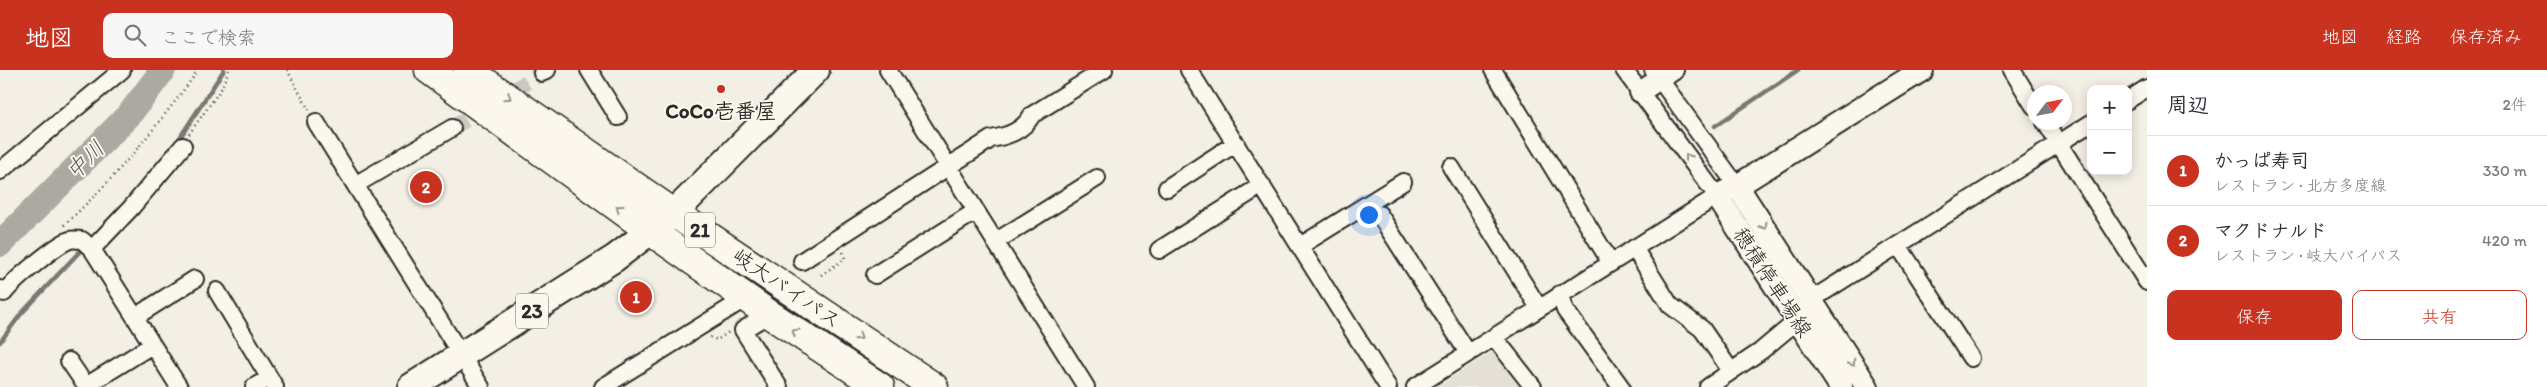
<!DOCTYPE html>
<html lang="ja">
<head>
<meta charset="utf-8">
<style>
  :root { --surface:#fff; --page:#f7f7f7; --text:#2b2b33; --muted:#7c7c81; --line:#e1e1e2; --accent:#c8321e }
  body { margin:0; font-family:Itim,"Klee One",sans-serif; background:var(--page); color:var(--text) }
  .controls { position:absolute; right:15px; top:15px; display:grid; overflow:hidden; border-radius:10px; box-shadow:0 2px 12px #0003 }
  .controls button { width:45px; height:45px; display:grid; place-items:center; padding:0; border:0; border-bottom:1px solid var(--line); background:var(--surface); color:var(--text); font:25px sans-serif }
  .compass { position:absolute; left:2027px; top:15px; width:45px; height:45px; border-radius:50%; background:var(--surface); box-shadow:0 2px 12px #0003; rotate:58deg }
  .you { position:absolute; left:1368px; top:144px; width:18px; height:18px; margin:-12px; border:4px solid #fff; border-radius:50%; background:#1a73e8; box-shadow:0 0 0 8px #1a73e833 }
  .badge { display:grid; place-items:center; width:32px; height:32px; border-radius:50%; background:var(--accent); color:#fff; font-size:16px; font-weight:700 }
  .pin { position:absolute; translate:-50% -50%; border:2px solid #fff; box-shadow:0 1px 5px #0006 }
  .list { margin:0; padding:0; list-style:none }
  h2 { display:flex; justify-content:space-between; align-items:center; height:65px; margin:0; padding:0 20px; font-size:21px }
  h2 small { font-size:16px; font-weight:400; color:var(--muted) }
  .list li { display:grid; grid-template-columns:32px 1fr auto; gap:15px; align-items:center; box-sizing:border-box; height:70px; padding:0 20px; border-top:1px solid var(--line) }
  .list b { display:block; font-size:19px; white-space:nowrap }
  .list p { margin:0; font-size:16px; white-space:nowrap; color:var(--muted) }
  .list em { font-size:16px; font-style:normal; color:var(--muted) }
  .actions { display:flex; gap:10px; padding:15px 20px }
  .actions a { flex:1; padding:11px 0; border:1px solid var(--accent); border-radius:10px; text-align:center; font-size:18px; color:var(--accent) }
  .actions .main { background:var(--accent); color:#fff }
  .icon { flex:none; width:28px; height:28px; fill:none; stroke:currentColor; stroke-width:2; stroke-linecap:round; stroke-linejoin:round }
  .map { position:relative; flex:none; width:2147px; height:317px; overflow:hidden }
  header { display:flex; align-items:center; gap:30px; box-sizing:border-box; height:70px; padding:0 25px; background:var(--accent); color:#fff }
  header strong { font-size:24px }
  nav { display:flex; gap:28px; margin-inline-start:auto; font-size:18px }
  .search { width:350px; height:45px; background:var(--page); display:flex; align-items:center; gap:12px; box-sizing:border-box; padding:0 18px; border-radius:10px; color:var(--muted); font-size:19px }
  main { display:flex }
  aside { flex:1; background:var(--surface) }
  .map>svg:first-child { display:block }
  .built { fill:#e4e0d6 }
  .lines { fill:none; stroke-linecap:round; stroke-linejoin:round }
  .stream { stroke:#787772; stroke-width:4.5 }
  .river { stroke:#aca9a2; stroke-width:26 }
  .minor-tunnel { stroke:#cbc8bf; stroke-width:16; stroke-dasharray:16 8; stroke-linecap:butt }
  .minor-casing { stroke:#2b2b2b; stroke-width:20 }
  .tertiary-casing { stroke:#2b2b2b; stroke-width:24 }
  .secondary-casing { stroke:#2b2b2b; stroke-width:26 }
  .primary-casing { stroke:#2b2b2b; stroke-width:30 }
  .trunk-casing { stroke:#2b2b2b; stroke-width:31 }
  .path { stroke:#2b2b2b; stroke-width:2.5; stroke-dasharray:1 4; stroke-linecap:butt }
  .minor { stroke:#fbf7ec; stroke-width:16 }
  .tertiary { stroke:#fbf7ec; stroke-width:20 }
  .secondary { stroke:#fbf7ec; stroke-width:22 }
  .primary { stroke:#fbf7ec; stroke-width:26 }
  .trunk { stroke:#fbf7ec; stroke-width:28 }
  .oneway { stroke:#93918c }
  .poi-dot { fill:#c8321e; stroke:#fbf7ec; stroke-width:2 }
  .labels { text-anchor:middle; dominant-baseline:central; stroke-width:4; stroke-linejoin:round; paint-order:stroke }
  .shield { fill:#fbf7ec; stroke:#696865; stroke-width:1 }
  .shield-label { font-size:20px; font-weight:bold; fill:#2b2b2b }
  .poi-label { font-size:21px; font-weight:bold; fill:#2b2b2b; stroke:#fbf7ec }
  .street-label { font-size:21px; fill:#2b2b2b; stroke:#fbf7ec }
  .water-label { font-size:22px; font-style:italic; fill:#585755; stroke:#fbf7ec }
</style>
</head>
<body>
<header>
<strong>地図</strong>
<div class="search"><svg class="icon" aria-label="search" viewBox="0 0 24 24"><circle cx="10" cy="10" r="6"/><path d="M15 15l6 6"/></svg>ここで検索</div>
<nav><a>地図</a><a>経路</a><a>保存済み</a></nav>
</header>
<main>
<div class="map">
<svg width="2147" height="317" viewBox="0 0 2147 317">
  <rect width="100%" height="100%" fill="#f3efe4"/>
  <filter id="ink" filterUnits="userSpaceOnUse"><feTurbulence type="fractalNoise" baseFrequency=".02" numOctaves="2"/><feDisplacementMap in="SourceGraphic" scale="10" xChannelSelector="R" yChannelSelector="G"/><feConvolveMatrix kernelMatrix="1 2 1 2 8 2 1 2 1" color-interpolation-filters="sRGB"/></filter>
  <g filter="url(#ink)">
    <path class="built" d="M1495,280L1523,317H1437Z"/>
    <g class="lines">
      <path class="stream" d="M1715,56L1798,0
        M177,72L224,0
        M0,272L21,244L83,178"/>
      <path class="river" d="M0,174L129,45L163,0"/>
      <path class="minor-tunnel" d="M452,58L542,3"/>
      <g class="minor-casing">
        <path id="minor" d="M589,0L618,47
          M888,0L1086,317
          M1189,0L1388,317
          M1493,0L1611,193
          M1653,0L1737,116
          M2012,0L2034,36
          M542,3L547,0
          M2128,30L2147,18
          M316,52L481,317
          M2045,52L2147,212
          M1451,97L1539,238
          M0,101L122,0
          M355,115L452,58
          M1167,118L1236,73
          M1379,144L1468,283
          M995,172L1097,108
          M1898,175L1971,288
          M1300,176L1403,112
          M1634,178L1670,235L1702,259L1731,301
          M92,179L131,138L183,76
          M1159,180L1262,115
          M802,191L991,69C1008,66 1023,61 1032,45L1104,0
          M875,205L976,141
          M0,219L4,223C12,212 58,173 70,170C73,169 79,170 82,170L92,179L179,317
          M217,221L275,317
          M1560,224L1565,240L1621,317
          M1811,230L2091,53
          M769,244L743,260L779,317
          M135,247L195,209
          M1494,267L1533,317
          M69,291L86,316L152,275
          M254,317L269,308
          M603,317L746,228
          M1415,317L1717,126L1624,0
          M1708,317L1761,281L1798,250"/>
      </g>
      <g class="tertiary-casing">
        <path id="tertiary" d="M1640,22L1673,0"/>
      </g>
      <g class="secondary-casing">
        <path id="secondary" d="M1737,116L1867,317
          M1841,317L1717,126L1737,116L1922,0"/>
      </g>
      <g class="primary-casing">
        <path id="primary" d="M411,317L615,188L674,143L816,0"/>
      </g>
      <g class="trunk-casing">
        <path id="trunk" d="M429,0L649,160L769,244L880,317
          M468,0L662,135L934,317"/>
      </g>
      <path class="path" d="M287,0L309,40
        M189,64L221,19L229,0
        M64,155C113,111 153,61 192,9L197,0
        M821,205L845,189L843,182
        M710,267L717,270L729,262"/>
      <use href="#minor" class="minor"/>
      <use href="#tertiary" class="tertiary"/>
      <use href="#secondary" class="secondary"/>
      <use href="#primary" class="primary"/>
      <use href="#trunk" class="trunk"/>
    </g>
    <defs><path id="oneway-chevron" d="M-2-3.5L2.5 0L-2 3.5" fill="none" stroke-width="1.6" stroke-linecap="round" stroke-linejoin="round" transform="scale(1.25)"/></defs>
    <g class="oneway">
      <use href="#oneway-chevron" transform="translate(508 27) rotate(34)"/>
      <use href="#oneway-chevron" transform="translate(1688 87) rotate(-126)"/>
      <use href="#oneway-chevron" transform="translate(619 138) rotate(-144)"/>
      <use href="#oneway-chevron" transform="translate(1764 156) rotate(57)"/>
      <use href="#oneway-chevron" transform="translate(795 262) rotate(-147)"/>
      <use href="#oneway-chevron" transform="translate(859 267) rotate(34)"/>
      <use href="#oneway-chevron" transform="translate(1852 293) rotate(57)"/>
    </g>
  </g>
  <circle class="poi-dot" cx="721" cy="19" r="5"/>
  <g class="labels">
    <g class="shield">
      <rect x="685" y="142.5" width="30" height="35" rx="4"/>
      <rect x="516" y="223.5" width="32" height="35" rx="4"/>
    </g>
    <g class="shield-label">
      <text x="700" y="160">21</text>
      <text x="532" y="241">23</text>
    </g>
    <g class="poi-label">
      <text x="721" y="40">CoCo壱番屋</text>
    </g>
    <g class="street-label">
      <text transform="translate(1773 212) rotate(57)">穂積停車場線</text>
      <text transform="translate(787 218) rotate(34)">岐大バイパス</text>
    </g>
    <g class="water-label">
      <text transform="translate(85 90) rotate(-45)">中川</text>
    </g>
  </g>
</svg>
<div class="controls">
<button>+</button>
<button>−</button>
</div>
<svg class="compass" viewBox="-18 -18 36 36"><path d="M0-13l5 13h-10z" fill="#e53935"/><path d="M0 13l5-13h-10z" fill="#7c7c81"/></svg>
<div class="you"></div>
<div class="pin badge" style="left:636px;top:227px">1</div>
<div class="pin badge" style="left:426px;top:117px">2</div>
</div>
<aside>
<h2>周辺<small>2件</small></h2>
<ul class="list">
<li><span class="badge">1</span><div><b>かっぱ寿司</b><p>レストラン · 北方多度線</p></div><em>330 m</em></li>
<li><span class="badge">2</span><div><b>マクドナルド</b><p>レストラン · 岐大バイパス</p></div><em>420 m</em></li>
</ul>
<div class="actions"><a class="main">保存</a><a>共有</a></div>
</aside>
</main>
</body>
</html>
